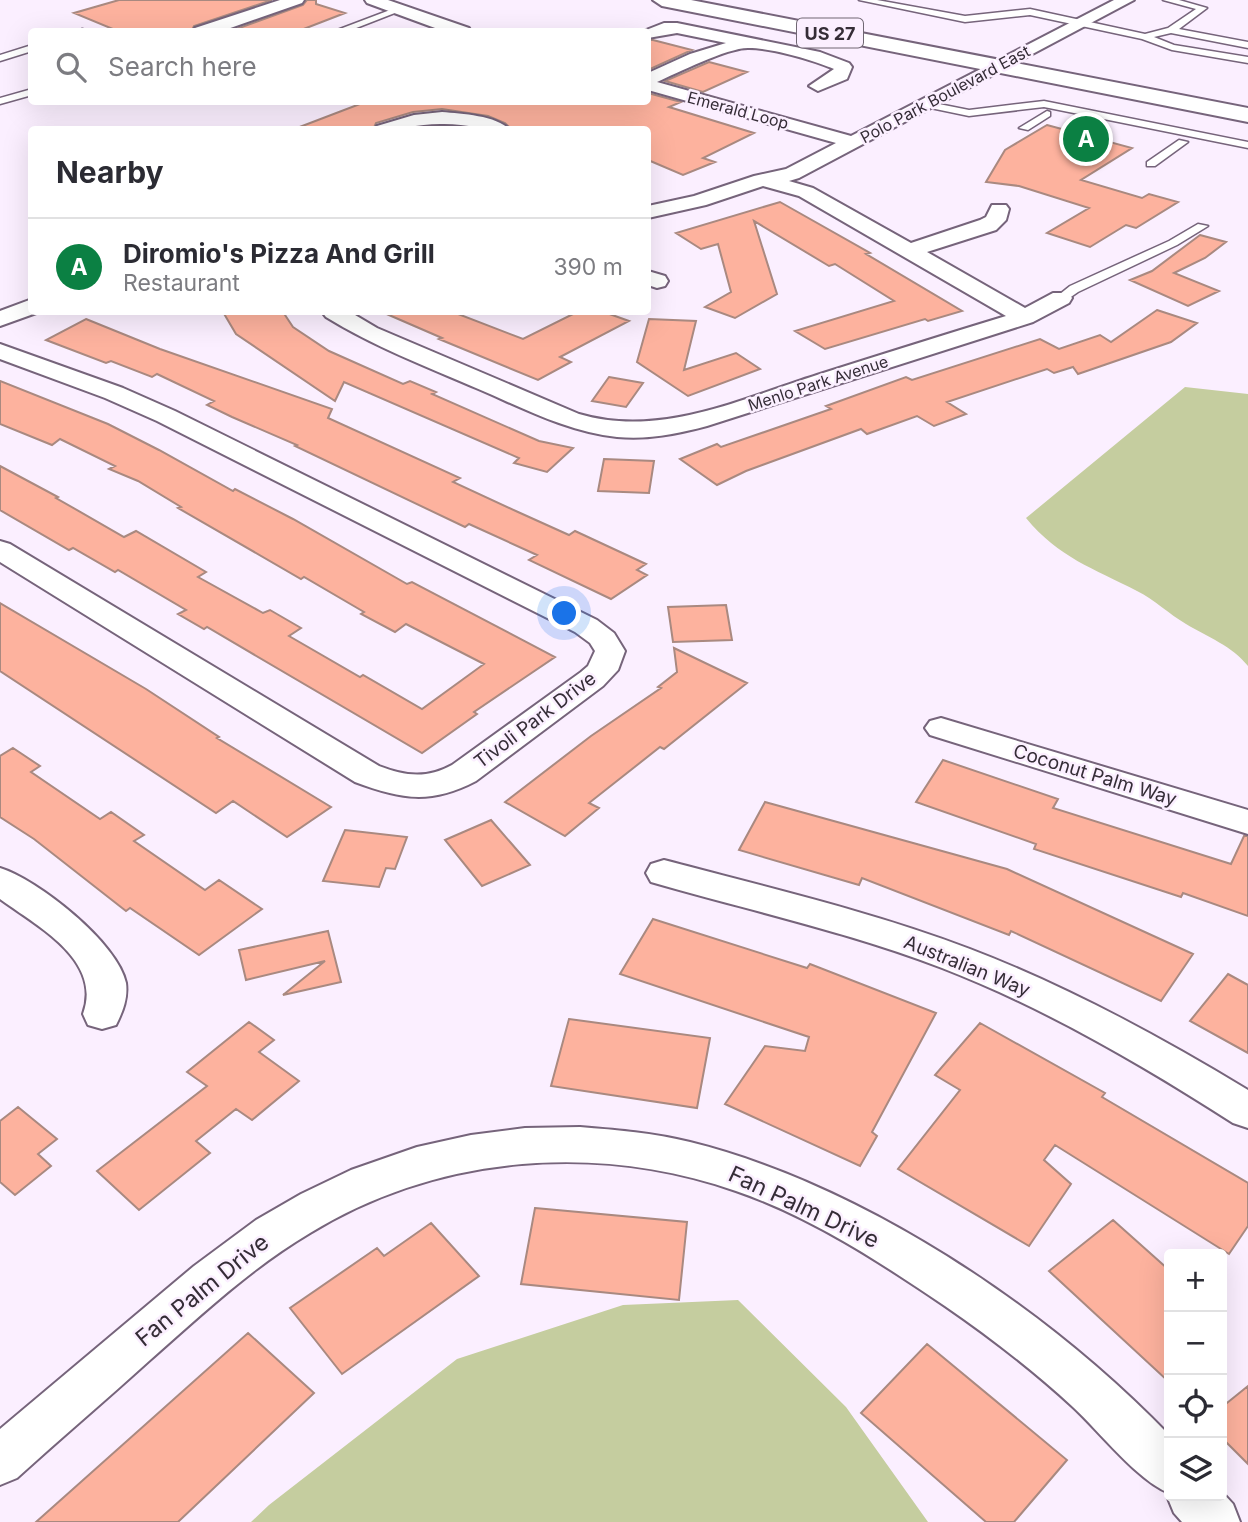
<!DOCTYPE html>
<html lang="en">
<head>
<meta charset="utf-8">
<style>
  :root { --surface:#fff; --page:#f7f7f7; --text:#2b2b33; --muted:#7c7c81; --line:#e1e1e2; --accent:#0b8043 }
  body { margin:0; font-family:Inter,sans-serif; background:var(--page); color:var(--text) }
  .controls { position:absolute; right:21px; bottom:21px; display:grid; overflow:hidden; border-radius:7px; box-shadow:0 7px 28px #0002 }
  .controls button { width:63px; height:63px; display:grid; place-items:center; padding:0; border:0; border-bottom:2px solid var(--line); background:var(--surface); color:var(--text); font:35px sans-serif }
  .you { position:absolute; left:565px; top:614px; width:24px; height:24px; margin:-18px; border:5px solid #fff; border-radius:50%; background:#1a73e8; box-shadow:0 0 0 10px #1a73e833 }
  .badge { display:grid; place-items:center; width:46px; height:46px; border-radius:50%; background:var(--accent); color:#fff; font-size:23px; font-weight:700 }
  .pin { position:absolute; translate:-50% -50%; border:4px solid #fff; box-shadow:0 2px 7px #0006 }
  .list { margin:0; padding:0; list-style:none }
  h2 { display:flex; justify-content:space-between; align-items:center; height:91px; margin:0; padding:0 28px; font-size:30px }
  h2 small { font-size:23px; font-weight:400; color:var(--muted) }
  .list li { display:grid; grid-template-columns:46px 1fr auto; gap:21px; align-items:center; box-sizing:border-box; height:98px; padding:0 28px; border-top:2px solid var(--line) }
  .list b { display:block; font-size:26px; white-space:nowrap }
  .list p { margin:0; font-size:23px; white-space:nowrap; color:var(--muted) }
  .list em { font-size:23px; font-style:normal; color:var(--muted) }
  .icon { flex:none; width:38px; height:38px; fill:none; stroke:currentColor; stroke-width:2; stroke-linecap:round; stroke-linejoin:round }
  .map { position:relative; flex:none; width:1248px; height:1522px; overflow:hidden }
  .search { position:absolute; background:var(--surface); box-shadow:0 7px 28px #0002; left:28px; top:28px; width:623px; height:77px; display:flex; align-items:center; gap:18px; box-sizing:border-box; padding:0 24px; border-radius:7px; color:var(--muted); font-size:26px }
  .panel { position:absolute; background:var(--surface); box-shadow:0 7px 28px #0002; left:28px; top:126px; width:623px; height:189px; border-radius:7px }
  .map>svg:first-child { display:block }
  .green { fill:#c5cd9f }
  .building { fill:#fdb29e; stroke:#a98980; stroke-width:2 }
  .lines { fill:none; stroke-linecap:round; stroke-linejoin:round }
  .service-casing { stroke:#76647b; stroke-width:3 }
  .minor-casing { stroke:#76647b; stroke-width:4 }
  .trunk-casing { stroke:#76647b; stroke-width:4 }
  .service { fill:#fff; fill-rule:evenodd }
  .minor { fill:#fff; fill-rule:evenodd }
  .trunk { fill:#fff; fill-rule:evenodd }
  .labels { text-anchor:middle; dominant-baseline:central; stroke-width:5; stroke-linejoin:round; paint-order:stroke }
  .far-street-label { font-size:16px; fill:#352d37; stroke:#fbefff }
  .shield { fill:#fbefff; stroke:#706773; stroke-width:2 }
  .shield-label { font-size:18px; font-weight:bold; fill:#352d37 }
  .street-label { font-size:19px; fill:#352d37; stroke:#fbefff }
  .near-street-label { font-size:23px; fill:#352d37; stroke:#fbefff }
</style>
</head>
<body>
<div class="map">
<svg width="1248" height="1522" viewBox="0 0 1248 1522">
  <rect width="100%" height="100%" fill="#fbefff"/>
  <path class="green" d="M1185,387L1248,394V666C1232,646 1208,637 1186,624C1169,614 1155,600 1137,591C1093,568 1059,558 1026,518Z
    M738,1300L846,1407L928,1522H251L269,1505L457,1359L623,1305Z"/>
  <path class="building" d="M119,0H272L194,26L191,32H120L74,13Z
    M307,0H316V4L345,13L296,32H228L303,5Z
    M648,40H653L692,50L648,70Z
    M709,62L747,72L703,92L665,81Z
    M648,93L681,102L669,107L754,133L703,158L715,162L683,175L648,160V130H512L505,123L488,116L442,109L413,112L376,123L373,130L297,128L365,102H648Z
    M1047,125L1132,148L1081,180L1142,198L1149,194L1178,202L1136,228L1126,225L1090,247L1047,233L1089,208L1019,186L986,182L1005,150Z
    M780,202L870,253L866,254L962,311L928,321L925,319L825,349L795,331L894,301L835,264L829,266L754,221L777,294L735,318L705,307L731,292L718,244L701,249L676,233Z
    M1200,235L1226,242L1205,258L1174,273L1219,291L1188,306L1130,280L1152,271Z
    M1157,310L1197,323L1171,342L1078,374L1073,367L1054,373L1047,369L947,402L966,414L934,426L917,416L867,434L861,429L746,471L717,485L680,459L717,444L721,447L831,409L826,406L906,377L912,380L1040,339L1059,349L1100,335L1111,342Z
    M223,312H283L293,327L329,351L403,384L410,381L436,392L432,394L539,441L573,448L547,472L514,463L519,458L344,382L335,401L236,334Z
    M382,312H453L523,339L577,312H604L629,321L560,357L571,362L538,380L439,339L442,338Z
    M86,319L160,349L332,409L328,418L460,478L453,482L518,512L569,535L575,531L646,564L637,570L647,575L611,599L529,560L537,555L469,524L465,527L295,446L297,445L232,417L207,405L214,401L157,374L152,377L111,361L106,363L46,340Z
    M649,319L696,321L684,370L736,353L760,369L688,396L637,362Z
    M609,377L643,383L626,407L592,401Z
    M0,381L108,424L159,450L233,491L235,489L293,519L407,584L412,582L555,657L474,712L477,714L422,753L207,627L204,629L178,614L186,610L118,570L115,572L73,548L69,550L0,510V466L58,497L56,498L124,537L136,531L206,572L198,577L263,613L270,610L301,628L289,636L360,677L363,675L422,709L484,664L406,624L395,632L361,614L364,612L304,577L301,579L178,508L181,507L138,481L109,469L115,466L60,439L52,445L0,424Z
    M604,459L654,461L649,493L598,491Z
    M0,603L146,689L219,737L217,738L331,807L287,837L233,801L216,813L0,671Z
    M726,605L732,640L673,642L668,607Z
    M674,648L747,683L664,749L660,747L589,803L599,808L565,836L505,802L591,736L661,688L658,687L677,672Z
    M13,748L40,766L31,772L100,819L111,812L144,835L134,841L205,890L219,880L262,909L199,955L130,908L126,911L34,839L0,817V756Z
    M943,760L1058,799L1053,808L1231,864L1244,836H1248V916L1183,893L1181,897L1034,849L1036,844L916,802Z
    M765,802L1007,869L1193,954L1161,1001L1011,931L1009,935L862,878L859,885L739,850Z
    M491,820L530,865L482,886L445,840Z
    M345,830L407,837L395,869L386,868L379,887L323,881Z
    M653,919L807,968L810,964L936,1013L872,1132L877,1136L860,1166L725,1104L765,1046L805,1051L809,1037L620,974Z
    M328,931L341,982L283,995L325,961L246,980L239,950Z
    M1228,974L1248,985V1053L1190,1021Z
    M569,1019L710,1038L697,1108L551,1086Z
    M249,1022L274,1040L259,1052L299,1081L252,1120L236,1109L196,1141L210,1153L139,1210L97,1171L207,1086L187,1072Z
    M980,1023L1105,1093L1102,1097L1248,1183V1226L1229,1254L1055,1145L1044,1160L1071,1184L1029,1246L898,1169L960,1090L935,1075Z
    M18,1107L57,1139L38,1154L51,1166L15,1195L0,1182V1121Z
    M535,1208L687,1222L679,1300L521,1284Z
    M1113,1220L1169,1270V1382L1049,1271Z
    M431,1223L479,1276L342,1374L290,1308L377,1248L384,1256Z
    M248,1333L314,1393L178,1522H36Z
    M927,1344L1067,1460L1014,1522H986L861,1413Z
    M1248,1386V1464L1222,1438V1407Z"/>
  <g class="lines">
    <g class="service-casing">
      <path id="service" d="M859,0H877L965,16L1030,9L1145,34L1168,28L1196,9L1163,0H1179L1207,8L1179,29L1248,42V48L1171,33L1154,37L1174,45L1248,57V63L1172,50L1142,39L1030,15L965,22Z
        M398,7L405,9L346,32H332Z
        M82,29L86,30L87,32H78Z
        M32,45V51L0,61V55Z
        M32,89V95L0,104V98Z
        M924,101L969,110L1044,101L1248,142V148L1044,107L969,116L921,106L919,104Z
        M1047,111L1050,112V116L1028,130L1019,128Z
        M1179,140L1188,142L1155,166H1147V162Z
        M1198,224L1208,226L1177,245L1078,292L1065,301L1055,298L1070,286L1169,241Z"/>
    </g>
    <g class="minor-casing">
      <path id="minor" d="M280,0H304L302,3L219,32H193L195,28Z
        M365,0H388L469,28L471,32H446L367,3Z
        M1114,0H1134L799,178L789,181L813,188L911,243L980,220L986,217L992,205H1006L1009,209L1006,220L996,230L927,252L1025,308L1053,293H1069L1072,298L1069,303L1033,322L707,426C677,434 648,440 617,437C567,432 521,407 476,388C425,366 373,346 326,317L322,312H350L377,328L579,414C660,438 741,399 817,375C880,355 943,335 1006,316L799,196L763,186L706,205L648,218V206L694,196L754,176L786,169L836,143L648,90V73L690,54L726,43L677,33L648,38V32H641L664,23H677L820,52L849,63L852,67L847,79L818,91L809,86L834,69C813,60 771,48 749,48C729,47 677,73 657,82L851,136Z
        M442,112C462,114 496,115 510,130C486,130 463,123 440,124C418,124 397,130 375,130L377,126L414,115Z
        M648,271L665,276L668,281L665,286L657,288L648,285Z
        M32,299V312H39L0,326V311Z
        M0,344L123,388L175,411L597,620L614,633L625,651L618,670L603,686L476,781C430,805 401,799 355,782L0,562V541L10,544L379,766C405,776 427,779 452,765L581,672L588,666L595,651L590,643L575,632L157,421L105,398L0,359Z
        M941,718L1248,810V834L930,735L925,728L930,721Z
        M664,860C766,887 870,911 970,949C1067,986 1159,1036 1248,1090V1128L1233,1123C1141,1064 1045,1008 942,968C848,932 748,910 651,882L646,873L651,864Z
        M0,868C37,879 118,943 126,983C128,998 123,1011 116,1025L102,1029L88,1025L83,1014C103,960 37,926 0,899Z
        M580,1127C617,1130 654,1133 690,1142C863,1185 1046,1308 1169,1435V1496H1222V1492L1233,1504L1240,1522H1182L1174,1513L1167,1496L1169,1493C1137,1480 1100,1432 1073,1407C1033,1370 990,1337 945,1306C880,1262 811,1217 736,1191C596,1142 437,1155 310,1233C251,1268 201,1315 150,1360C106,1400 61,1438 17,1478L0,1485V1429L194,1266L256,1220L301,1194L351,1170L417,1147L471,1135L525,1128Z"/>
    </g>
    <g class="trunk-casing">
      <path id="trunk" d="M653,0H691L1248,108V122L662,6Z"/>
    </g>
    <use href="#service" class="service"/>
    <use href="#minor" class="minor"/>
    <use href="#trunk" class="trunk"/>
  </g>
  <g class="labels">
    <g class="far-street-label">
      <text transform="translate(945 94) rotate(-28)">Polo Park Boulevard East</text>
      <text transform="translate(738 110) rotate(15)">Emerald Loop</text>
      <text transform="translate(818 383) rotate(-18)">Menlo Park Avenue</text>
    </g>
    <rect class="shield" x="797" y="18.5" width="66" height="29" rx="5"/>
    <g class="shield-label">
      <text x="830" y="33">US 27</text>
    </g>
    <g class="street-label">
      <text transform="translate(535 720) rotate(-37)">Tivoli Park Drive</text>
      <text transform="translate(1095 775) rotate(17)">Coconut Palm Way</text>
      <text transform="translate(967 966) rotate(22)">Australian Way</text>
    </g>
    <g class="near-street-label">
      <text transform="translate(804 1207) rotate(25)">Fan Palm Drive</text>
      <text transform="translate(202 1290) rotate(-39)">Fan Palm Drive</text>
    </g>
  </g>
</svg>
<div class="controls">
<button>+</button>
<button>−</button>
<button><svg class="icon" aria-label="locate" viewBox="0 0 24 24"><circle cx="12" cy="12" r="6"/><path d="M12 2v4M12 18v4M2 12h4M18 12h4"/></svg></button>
<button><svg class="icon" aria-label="layers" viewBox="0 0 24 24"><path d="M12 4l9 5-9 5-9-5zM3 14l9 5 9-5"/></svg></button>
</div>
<div class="you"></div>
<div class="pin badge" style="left:1086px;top:139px">A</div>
<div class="search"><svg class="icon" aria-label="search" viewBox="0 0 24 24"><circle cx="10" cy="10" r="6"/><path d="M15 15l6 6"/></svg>Search here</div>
<section class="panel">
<h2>Nearby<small></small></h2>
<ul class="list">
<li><span class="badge">A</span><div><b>Diromio's Pizza And Grill</b><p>Restaurant</p></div><em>390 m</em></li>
</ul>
</section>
</div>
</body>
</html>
